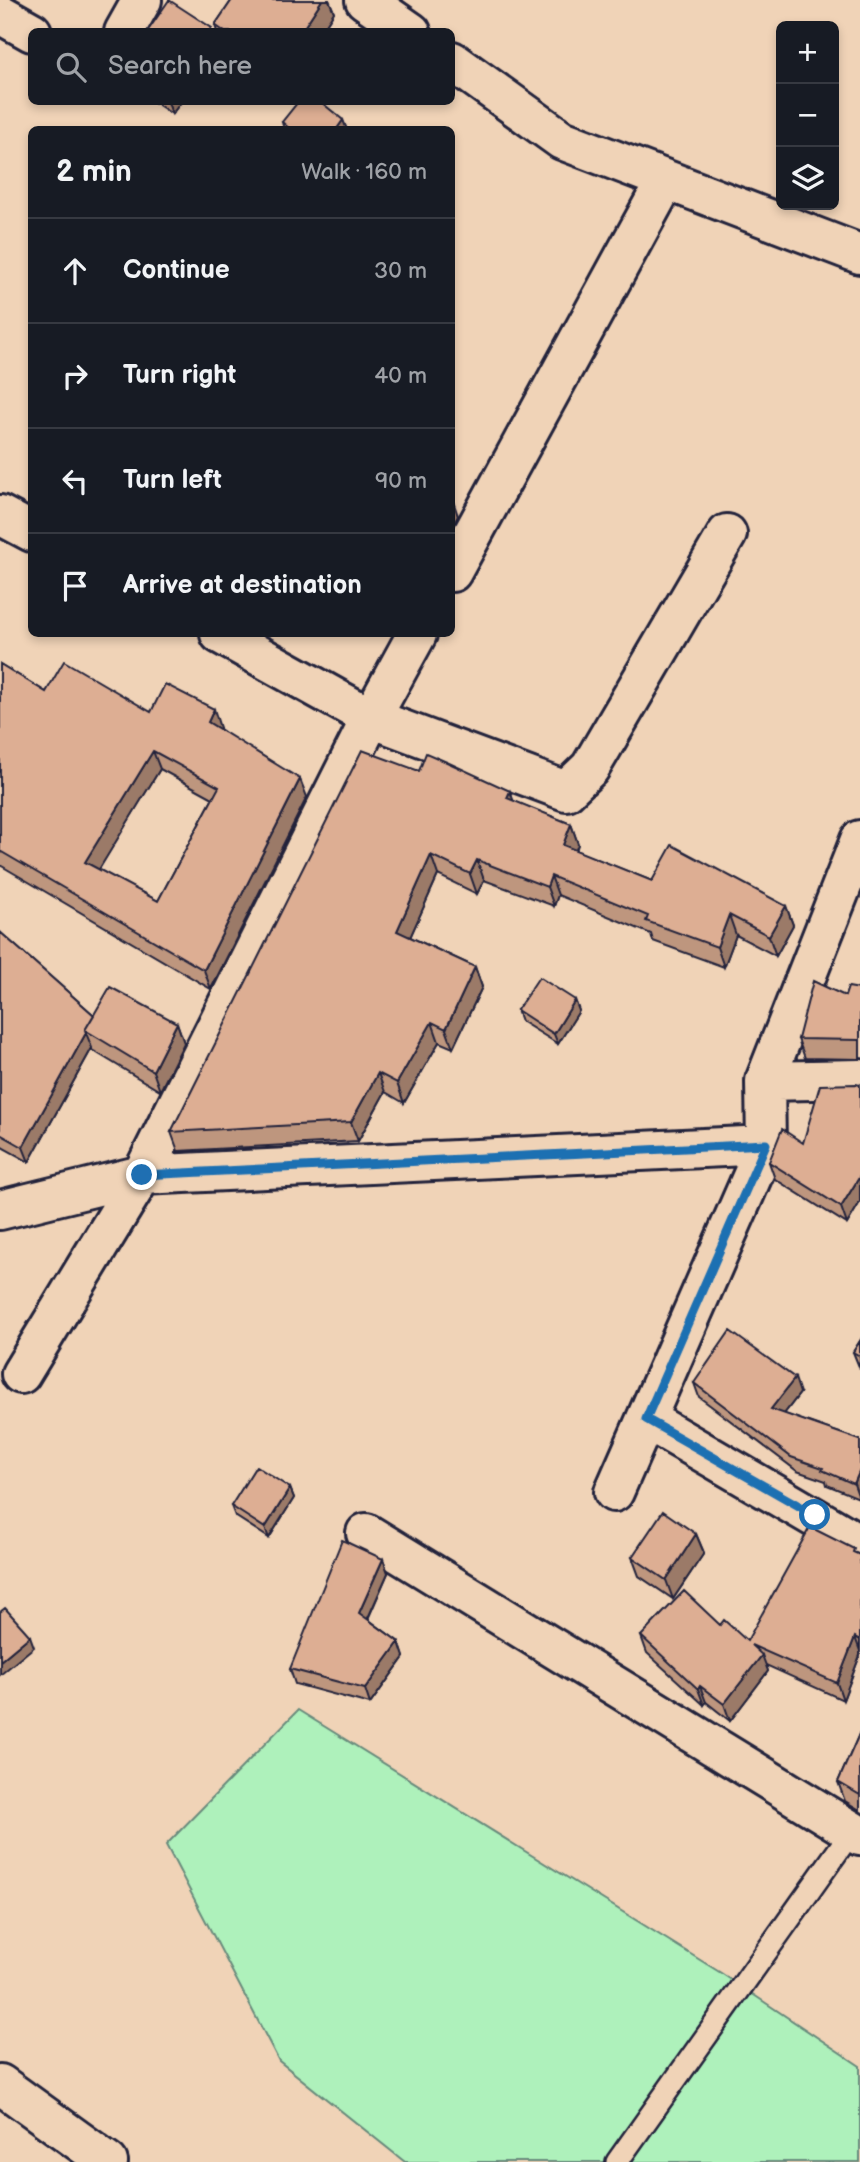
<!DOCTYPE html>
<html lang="en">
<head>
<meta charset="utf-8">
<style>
  :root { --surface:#171b24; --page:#242831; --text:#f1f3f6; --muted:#9ea1a6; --line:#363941 }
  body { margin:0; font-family:"Balsamiq Sans",sans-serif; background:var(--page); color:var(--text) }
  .controls { position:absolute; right:21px; top:21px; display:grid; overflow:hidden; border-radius:10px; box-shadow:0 4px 10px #0003 }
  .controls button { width:63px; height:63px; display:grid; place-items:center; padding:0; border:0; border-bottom:2px solid var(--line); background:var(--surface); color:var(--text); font:35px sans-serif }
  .stop { position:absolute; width:21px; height:21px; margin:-16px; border:5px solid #1f6fb2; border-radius:50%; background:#fff }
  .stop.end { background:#1f6fb2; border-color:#fff; box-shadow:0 2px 7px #0008 }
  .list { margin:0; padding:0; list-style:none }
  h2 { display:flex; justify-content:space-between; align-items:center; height:91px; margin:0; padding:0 28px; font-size:30px }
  h2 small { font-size:23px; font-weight:400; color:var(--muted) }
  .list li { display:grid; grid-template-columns:46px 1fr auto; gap:21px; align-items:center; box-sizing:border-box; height:105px; padding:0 28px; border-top:2px solid var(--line) }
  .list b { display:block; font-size:26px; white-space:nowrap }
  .list em { font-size:23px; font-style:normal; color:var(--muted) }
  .icon { flex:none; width:38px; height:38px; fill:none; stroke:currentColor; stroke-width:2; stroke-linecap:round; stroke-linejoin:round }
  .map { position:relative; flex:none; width:860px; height:2162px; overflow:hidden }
  .search { position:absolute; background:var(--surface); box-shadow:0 4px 10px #0003; left:28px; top:28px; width:427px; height:77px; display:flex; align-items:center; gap:18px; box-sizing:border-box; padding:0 24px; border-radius:10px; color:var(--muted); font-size:26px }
  .panel { position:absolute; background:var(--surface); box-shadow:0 4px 10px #0003; left:28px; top:126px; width:427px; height:511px; border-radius:10px }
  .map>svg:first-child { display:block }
  .green { fill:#aef1bb; stroke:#688a7b; stroke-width:2 }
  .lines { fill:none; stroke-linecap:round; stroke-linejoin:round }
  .service-casing { stroke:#22223b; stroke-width:26 }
  .minor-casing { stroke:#22223b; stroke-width:44 }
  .service { stroke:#f0d3b7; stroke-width:21 }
  .minor { stroke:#f0d3b7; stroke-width:38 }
  .wall { fill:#be967e; stroke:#22223b; stroke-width:2; fill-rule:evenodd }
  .shaded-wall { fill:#9b7a67; stroke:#22223b; stroke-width:2 }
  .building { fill:#ddae93; stroke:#22223b; stroke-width:2; fill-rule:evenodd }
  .route { stroke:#1f6fb2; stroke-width:9 }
</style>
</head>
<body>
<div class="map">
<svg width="860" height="2162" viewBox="0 0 860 2162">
  <rect width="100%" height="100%" fill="#f0d3b7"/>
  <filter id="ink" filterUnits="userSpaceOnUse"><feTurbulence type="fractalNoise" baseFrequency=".0143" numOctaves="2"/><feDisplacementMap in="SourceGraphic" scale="14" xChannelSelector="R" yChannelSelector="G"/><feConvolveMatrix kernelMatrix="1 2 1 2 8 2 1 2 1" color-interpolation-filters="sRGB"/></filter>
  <g filter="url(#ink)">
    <path class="green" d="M298,1710L721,1973L860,2066V2162H405L279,2061L166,1845Z"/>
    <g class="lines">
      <g class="service-casing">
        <path id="service" d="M617,2162L852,1831"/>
      </g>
      <g class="minor-casing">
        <path id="minor" d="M365,0L411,32
          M0,14L32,32
          M124,32L142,0
          M452,61L562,140L860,254
          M0,515L32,532
          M452,572L666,180
          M220,634L371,718L566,791L590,768L727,534
          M765,1081L860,1079
          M0,1210L142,1175L766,1145
          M21,1374L142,1175L371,718L417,634
          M646,1419L860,1544
          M614,1492L766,1145L765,1081L860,840
          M366,1533L860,1836
          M0,2084L108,2162"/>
      </g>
      <use href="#service" class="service"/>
      <use href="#minor" class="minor"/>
    </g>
    <path class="wall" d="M232,0H329L334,12L321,32H217L215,25Z
      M154,102H181L172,114Z
      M343,120L347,130H284L282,122Z
      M0,664L46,692L151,712L220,728V729L307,797L211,989L0,865ZM160,769L213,798L158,901L98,870Z
      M419,771L510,791L513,801L571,824L578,844L576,851L652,881L786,906L793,925L776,956L736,935L724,967L653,941L651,934L558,895L554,906L484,880L477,894L438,875L410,937L475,967L482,987L453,1048L439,1042L404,1103L385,1092L358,1141L178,1151L171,1132Z
      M0,932L94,1015L177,1023L184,1043L160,1091L92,1050V1048L29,1162L0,1146Z
      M860,989V1059L805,1058L798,1039Z
      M575,1000L579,1011L558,1044L521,1021L517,1010Z
      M860,1085V1202L847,1224L775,1179L769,1162L803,1143Z
      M860,1341V1369L853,1352Z
      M694,1383L800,1393L784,1414L860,1440L859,1498L827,1485L826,1481L797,1471L699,1397Z
      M290,1488L294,1498L269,1538L235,1516L231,1506Z
      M696,1534L704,1553L673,1599L639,1576L632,1557Z
      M855,1553L860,1555V1655L843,1700L766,1665L768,1671L730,1721L706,1702L704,1705L647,1653L641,1636L720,1625L747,1641Z
      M383,1559L388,1573L368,1619L399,1642L404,1657L370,1704L295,1684L290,1669Z
      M860,1732V1810L845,1801L838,1782Z"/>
    <path class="shaded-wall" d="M322,0H329L334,12L321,32H301Z
      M168,102H181L172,114Z
      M343,120L347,130H336Z
      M452,498L458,516L452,527Z
      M214,709L220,728L214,740L208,722Z
      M153,751L160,769L92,881L85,862Z
      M300,779L307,797L211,989L204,970Z
      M510,791L517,811L507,798Z
      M571,824L578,844L570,865L563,845Z
      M431,855L438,875L404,951L397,931Z
      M477,860L484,880L477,894L470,874Z
      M551,876L558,895L554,906L547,887Z
      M786,906L793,925L776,956L769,936Z
      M729,915L736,935L724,967L717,947Z
      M475,967L482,987L453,1048L446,1029Z
      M575,1000L579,1011L558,1044L554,1034Z
      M432,1022L439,1042L404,1103L397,1083Z
      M177,1023L184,1043L160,1091L153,1071Z
      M86,1033L92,1048L29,1162L23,1147Z
      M378,1073L385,1092L358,1141L351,1122Z
      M860,1176V1202L847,1224L841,1207Z
      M795,1378L800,1393L777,1423L771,1409Z
      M860,1470V1497L859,1498L854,1484Z
      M290,1488L294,1498L269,1538L265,1528Z
      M696,1534L704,1553L673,1599L666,1580Z
      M383,1559L388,1573L364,1627L359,1613Z
      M30,1636L34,1647L0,1675V1661Z
      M855,1637L860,1651V1655L843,1700L837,1683Z
      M399,1642L404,1657L370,1704L365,1689Z
      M762,1655L768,1671L730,1721L724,1704Z
      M700,1686L706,1702L704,1705L698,1689Z"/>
    <path class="building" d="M169,0L212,28L209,32H147Z
      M232,0H322L301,32H225L215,25Z
      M298,102H321L343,120L336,130H291L282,122Z
      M64,661L151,712L165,684L214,709L208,722L300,779L204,970L0,851V664L46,692ZM153,751L219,787L158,901L85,862Z
      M362,750L419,771L426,753L449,763L510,791L507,798L571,824L563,845L652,881L672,845L786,906L769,936L729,915L717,947L646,921L648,916L551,876L547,887L477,860L470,874L431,855L397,931L475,967L446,1029L432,1022L397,1083L378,1073L351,1122L171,1132Z
      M0,932L94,1015L85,1030L86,1033L23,1147L0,1134Z
      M539,977L575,1000L554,1034L517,1010Z
      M813,981L845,996L848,987L860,989V1040L798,1039Z
      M110,987L177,1023L153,1071L85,1030Z
      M856,1084L860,1085V1176L841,1207L769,1162L782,1129L803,1143L820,1085Z
      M730,1331L795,1378L771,1409L860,1440V1470L854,1484L822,1470L823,1468L791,1457L694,1383Z
      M860,1341V1356L853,1352Z
      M256,1466L290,1488L265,1528L231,1506Z
      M663,1511L696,1534L666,1580L632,1557Z
      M810,1527L854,1549L853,1552L860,1555V1640L855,1637L837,1683L751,1645L762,1655L724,1704L700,1686L698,1689L641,1636L684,1591L720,1625L724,1620L747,1641Z
      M342,1540L383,1559L359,1613L399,1642L365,1689L290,1669Z
      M5,1608L30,1636L0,1661V1612Z
      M860,1732V1795L838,1782Z"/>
  </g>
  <g class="lines" filter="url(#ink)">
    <path class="route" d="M142,1175L766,1144L646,1419L815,1515"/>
  </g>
</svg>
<div class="controls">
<button>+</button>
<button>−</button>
<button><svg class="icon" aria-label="layers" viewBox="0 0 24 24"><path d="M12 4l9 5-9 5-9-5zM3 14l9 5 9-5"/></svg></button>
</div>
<div class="stop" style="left:815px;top:1515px"></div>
<div class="stop end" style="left:142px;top:1175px"></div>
<div class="search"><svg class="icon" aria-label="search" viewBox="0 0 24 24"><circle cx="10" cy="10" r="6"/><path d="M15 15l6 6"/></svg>Search here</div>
<section class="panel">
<h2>2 min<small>Walk · 160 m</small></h2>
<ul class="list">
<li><svg class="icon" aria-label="ahead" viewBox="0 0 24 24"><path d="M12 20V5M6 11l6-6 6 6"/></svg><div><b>Continue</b></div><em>30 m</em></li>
<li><svg class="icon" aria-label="right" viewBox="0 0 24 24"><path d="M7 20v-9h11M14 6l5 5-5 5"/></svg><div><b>Turn right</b></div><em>40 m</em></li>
<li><svg class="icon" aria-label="left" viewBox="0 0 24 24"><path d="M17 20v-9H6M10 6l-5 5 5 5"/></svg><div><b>Turn left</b></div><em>90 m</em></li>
<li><svg class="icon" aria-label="arrive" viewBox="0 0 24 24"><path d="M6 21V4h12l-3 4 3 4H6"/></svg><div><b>Arrive at destination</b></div></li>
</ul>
</section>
</div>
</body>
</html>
